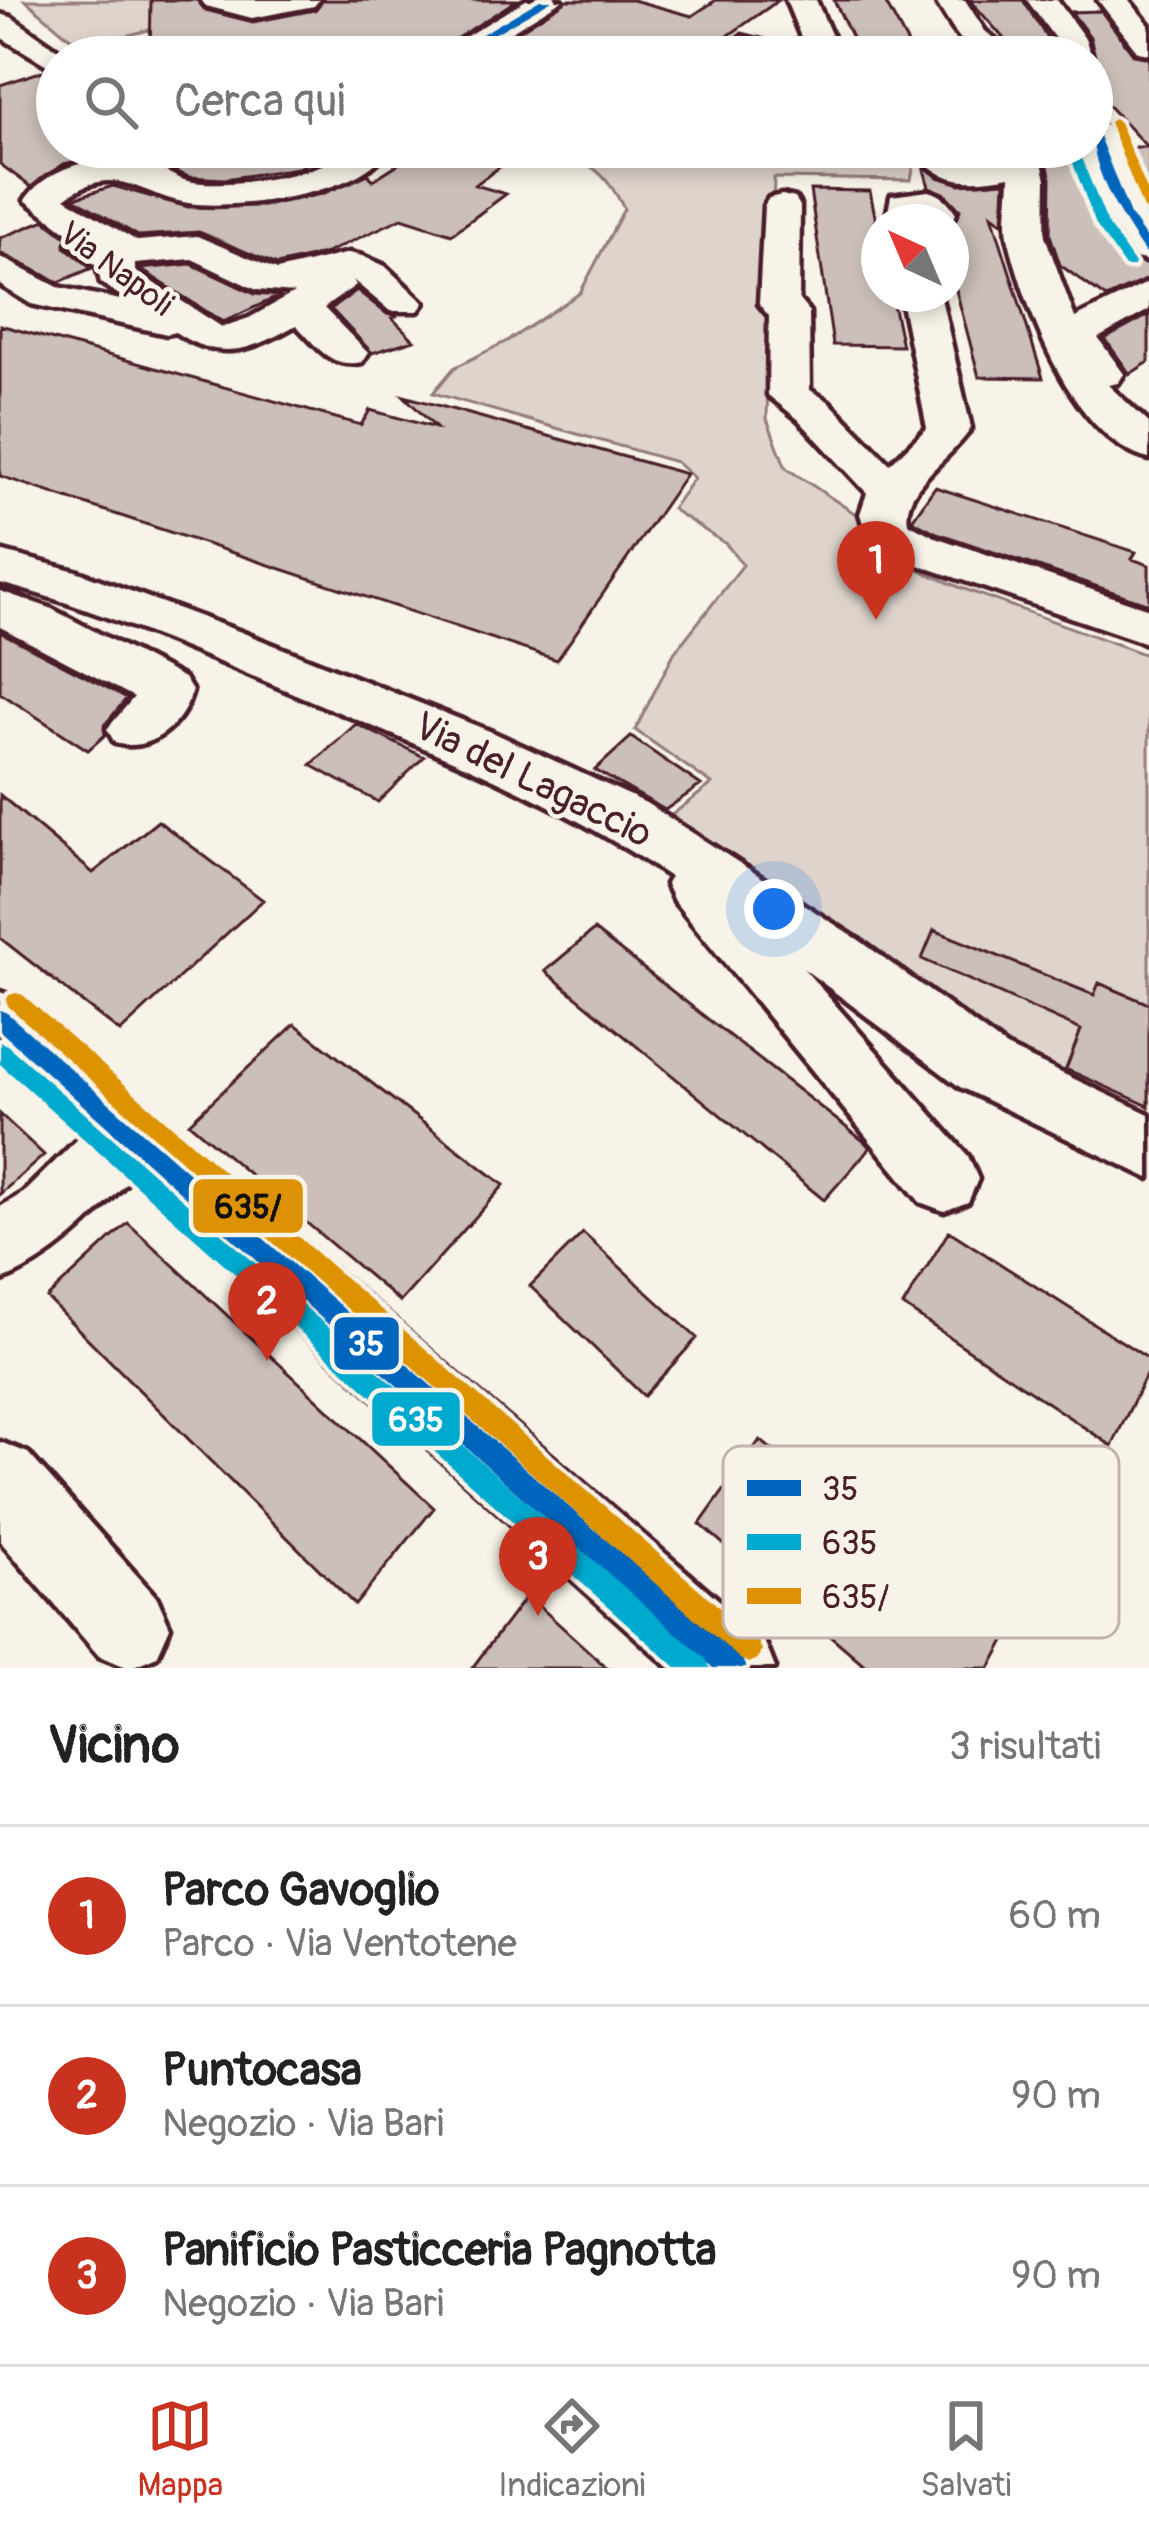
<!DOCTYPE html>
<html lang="it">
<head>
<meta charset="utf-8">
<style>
  :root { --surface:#fff; --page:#f6f6f6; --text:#222; --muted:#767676; --line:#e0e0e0; --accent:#c8321e }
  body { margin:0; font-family:Pangolin,sans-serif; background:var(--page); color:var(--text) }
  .compass { position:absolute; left:861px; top:204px; width:108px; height:108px; border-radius:50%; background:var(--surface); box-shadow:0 6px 18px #0003; rotate:316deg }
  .you { position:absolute; left:774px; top:909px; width:42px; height:42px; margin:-30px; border:9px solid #fff; border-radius:50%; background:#1a73e8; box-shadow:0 0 0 18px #1a73e833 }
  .badge { display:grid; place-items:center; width:78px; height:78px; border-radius:50%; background:var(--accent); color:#fff; font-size:39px; font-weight:700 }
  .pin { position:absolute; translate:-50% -99px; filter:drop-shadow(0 3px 6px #0008) }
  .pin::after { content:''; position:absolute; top:63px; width:42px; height:36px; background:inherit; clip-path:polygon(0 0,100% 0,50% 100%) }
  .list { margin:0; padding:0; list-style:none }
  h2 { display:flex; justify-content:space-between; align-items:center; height:156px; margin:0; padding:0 48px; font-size:51px }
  h2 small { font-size:39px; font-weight:400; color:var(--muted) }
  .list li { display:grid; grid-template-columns:78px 1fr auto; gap:36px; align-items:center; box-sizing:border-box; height:180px; padding:0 48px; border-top:3px solid var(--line) }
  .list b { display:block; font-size:45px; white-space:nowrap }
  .list p { margin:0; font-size:39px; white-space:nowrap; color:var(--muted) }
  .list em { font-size:39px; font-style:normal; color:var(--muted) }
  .icon { flex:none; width:66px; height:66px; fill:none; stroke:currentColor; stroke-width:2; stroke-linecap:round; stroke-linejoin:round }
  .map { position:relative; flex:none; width:1149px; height:1668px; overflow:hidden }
  .search { position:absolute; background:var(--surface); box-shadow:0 6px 18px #0003; left:36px; right:36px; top:36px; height:132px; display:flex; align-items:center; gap:30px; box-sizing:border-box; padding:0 42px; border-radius:66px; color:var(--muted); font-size:45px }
  .sheet { height:696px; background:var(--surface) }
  nav { display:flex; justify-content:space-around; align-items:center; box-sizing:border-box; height:168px; border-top:3px solid var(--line); background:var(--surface); font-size:33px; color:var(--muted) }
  nav a { display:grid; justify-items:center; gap:6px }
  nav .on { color:var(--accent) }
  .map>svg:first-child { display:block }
  .green { fill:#ded4cc; stroke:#947a7c; stroke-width:3 }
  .building { fill:#ccbfb9; stroke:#4a1f2b; stroke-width:3 }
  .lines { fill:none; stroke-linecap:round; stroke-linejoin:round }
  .minor-casing { stroke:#4a1f2b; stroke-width:9 }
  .minor { fill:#f7f3e8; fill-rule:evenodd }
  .bus-1-casing { stroke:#f7f3e8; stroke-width:9 }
  .bus-2-casing { stroke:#f7f3e8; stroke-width:9 }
  .bus-3-casing { stroke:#f7f3e8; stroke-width:9 }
  .bus-1 { fill:#0065bd; fill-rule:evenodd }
  .bus-2 { fill:#00a9ce; fill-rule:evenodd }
  .bus-3 { fill:#dd9206; fill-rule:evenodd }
  .labels { text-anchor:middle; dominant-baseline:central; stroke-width:9; stroke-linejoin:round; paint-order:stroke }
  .far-street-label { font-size:33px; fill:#4a1f2b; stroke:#f7f3e8 }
  .street-label { font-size:39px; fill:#4a1f2b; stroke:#f7f3e8 }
  .key { fill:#f7f3e8; stroke:#c3b3af; stroke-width:3 }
  .key-label { font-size:33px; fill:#4a1f2b }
  .line-badge { stroke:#f7f3e8; stroke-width:4.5 }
  .badge-label { font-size:33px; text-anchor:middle; font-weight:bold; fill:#fff }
  .pale-badge-label { font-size:33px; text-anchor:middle; font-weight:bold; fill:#111 }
</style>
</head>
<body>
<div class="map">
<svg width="1149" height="1668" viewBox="0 0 1149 1668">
  <rect width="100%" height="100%" fill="#f7f3e8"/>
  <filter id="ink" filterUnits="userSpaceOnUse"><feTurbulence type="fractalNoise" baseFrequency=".00833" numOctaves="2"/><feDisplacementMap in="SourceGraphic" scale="24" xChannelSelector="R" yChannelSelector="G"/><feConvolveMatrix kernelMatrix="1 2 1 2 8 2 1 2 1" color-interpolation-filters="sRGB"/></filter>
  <g filter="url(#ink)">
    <path class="green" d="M25,0H154L177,23L81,47Z
      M546,147H917L911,180L774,178L767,419L786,468L871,524L861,545L959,587L1149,656V1117L976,1042L660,824L712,784L635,730L674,653L743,565L726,544L672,509L694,478L676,462L433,393L454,368L509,340L580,293L624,209C606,170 586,160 546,147Z"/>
    <path class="building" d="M151,0H197L205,10L253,22L315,10L323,0H517L428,57H150Z
      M566,0H633L692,16L716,0H779L698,57H479Z
      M834,0H884L915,57H861Z
      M970,0H1023L1052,46L1024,52L1006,41Z
      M1101,11L1134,55L1149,58V213L1121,147H1147L1092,88L1095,56L1090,37L1071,12Z
      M46,70L57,75V147H342L298,168L225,179L189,177L137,157L100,156L64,164L31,187L0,164V85Z
      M458,147H527L475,185L506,194L452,234L402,218L324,254L277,265L199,232L138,236L74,198L113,186L188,207L263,206L322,194L368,174L373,180L420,150L443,157Z
      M1043,147H1077L1102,218L1132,261L1149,265V278L1106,298L1060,265L1050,235L1051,179Z
      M923,166L938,177L960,184L1005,181L1003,223L992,215L1043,378L979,377L951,271V226L960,210L944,193L929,187Z
      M810,190L870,191L879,236V294H891L902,346L833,345Z
      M45,220L67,237L65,247L92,268L59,282L0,253V238Z
      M191,264L255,294L279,296L223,322L140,269Z
      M357,290L387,314L398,316L392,318L414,340L372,353L331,309Z
      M1149,315V362L1130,374L1105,339Z
      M0,325L361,425L370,410L436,428L404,396L686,474L557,660L0,476Z
      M935,487L1136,552L1132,559L1149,565V604L937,533L912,520Z
      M0,632L127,698L104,726L105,735L88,750L0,693Z
      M356,724L424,757L378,802L311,765Z
      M631,737L701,785L665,810L595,770Z
      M0,795L93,873L158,821L263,900L120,1032L0,938Z
      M594,930L865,1142L870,1148L824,1200L545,971Z
      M934,930L1094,995L1099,983L1149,1004V1106L1066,1069L1081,1030L922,959Z
      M295,1024L504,1185L400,1302L189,1123Z
      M0,1114L44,1155L0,1194Z
      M128,1223L434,1508L355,1605L47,1298Z
      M949,1231L1149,1359V1369L1112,1446L903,1306Z
      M583,1233L697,1338L644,1396L530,1286Z
      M760,1440L1006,1639L990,1668H868L700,1524Z
      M527,1595L607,1668H472Z"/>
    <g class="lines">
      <g class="minor-casing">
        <path id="minor" d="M201,0H319L314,6L252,18L206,6Z
          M526,0H562L470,57H432Z
          M786,0H816L841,57H809Z
          M935,0H965L985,31L1016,57C964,57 961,41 935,0Z
          M1027,0H1057L1086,40L1091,57H1059L1056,40Z
          M1098,0H1129L1149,25V54L1138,52Z
          M0,14L11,17L69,57H57V71L0,37Z
          M742,36L797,50L802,57C777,57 745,63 727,45Z
          M1092,121L1104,124L1109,131L1149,224V261L1136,258L1106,215L1081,147H1092Z
          M348,147H382L383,155C354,195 235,210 188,203C138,195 116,161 65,198L137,241L197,236L277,270L349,253L362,256L385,266L424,303L418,311H390L353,280L356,285L324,308L368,353L362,362C330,369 317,346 296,325C251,351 220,362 175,332L167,334L31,304L0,285V257L58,287L130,302L101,283L97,266L68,243L73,236L25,200C52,161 110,152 153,166C165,170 176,178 188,181C221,189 332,176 348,147ZM192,259L257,290L294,293L249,318L222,327L135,271V264Z
          M936,147L968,160L1006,156L1004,147H1038L1046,179L1045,236L1075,318L1149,282V310L1098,338L1124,374L1118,383L1108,385L1149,423V459C1073,440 1026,309 1009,241C1004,221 1010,197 1010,176C977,182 943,186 921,157Z
          M929,191C943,195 948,201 956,213L951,221L930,222L922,217V222H886L891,196Z
          M782,195L795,198L800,206L799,300L809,312L810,390L828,401L890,464L927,428L900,294H940L971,428C953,458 901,486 908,523L935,537L1149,609V644L901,559L869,542L860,514L867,493L798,419L768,395L769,316L759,304L764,206L769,198Z
          M0,551L76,571L241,632L492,732L646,803L859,940L1006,1047L1149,1114V1178L960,1087L803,968L968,1156L978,1179L968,1202L944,1211L920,1202L674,901L666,884L670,877C556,799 427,749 300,696C202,655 103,610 0,583Z
          M0,591L50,608L184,678L192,691C183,725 150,753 115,743L107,729L134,697L0,627Z
          M0,992L22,1000L763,1638L775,1668H670L131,1178C91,1220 55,1259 0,1281V1207L23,1193L83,1134L0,1058Z
          M0,1442L28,1453L157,1598L170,1627L157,1656L129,1668L99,1656L0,1541Z"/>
      </g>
      <use href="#minor" class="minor"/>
      <g class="bus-1-casing">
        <path id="bus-1" d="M540,0H552L455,57H443Z
          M1092,128L1097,131L1130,215L1149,242V254L1145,253C1120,217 1092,173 1092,128Z
          M0,1010L7,1013L742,1659L746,1668H713L0,1031Z"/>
      </g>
      <g class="bus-2-casing">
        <path id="bus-2" d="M1067,147H1077L1108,225L1135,264L1133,267H1125L1096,225Z
          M0,1042L7,1045L706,1659L710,1668H677L0,1064Z"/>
      </g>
      <g class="bus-3-casing">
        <path id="bus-3" d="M1114,119L1119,122L1149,195V212L1143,209L1109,122Z
          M16,993L23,995L758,1641L762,1650L758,1659L749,1663L740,1659L9,1007L6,1001L9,995Z"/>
      </g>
      <use href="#bus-1" class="bus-1"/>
      <use href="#bus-2" class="bus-2"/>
      <use href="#bus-3" class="bus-3"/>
    </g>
  </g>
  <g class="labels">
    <g class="far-street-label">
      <text transform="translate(116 269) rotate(37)">Via Napoli</text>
    </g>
    <g class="street-label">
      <text transform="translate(533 780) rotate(26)">Via del Lagaccio</text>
    </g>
  </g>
  <rect x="723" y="1446" width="396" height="192" rx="18" class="key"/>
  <rect x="747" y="1480" width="54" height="16" fill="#0065bd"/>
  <rect x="747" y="1534" width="54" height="16" fill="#00a9ce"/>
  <rect x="747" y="1588" width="54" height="16" fill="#dd9206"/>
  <g class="key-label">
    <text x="822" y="1500">35</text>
    <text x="822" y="1554">635</text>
    <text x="822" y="1608">635/</text>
  </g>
  <g class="line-badge">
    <rect x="191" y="1177" width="114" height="58" rx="12" fill="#dd9206"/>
    <rect x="332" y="1315" width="69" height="57" rx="12" fill="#0065bd"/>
    <rect x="370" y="1390" width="92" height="58" rx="12" fill="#00a9ce"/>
  </g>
  <g class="badge-label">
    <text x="366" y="1355">35</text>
    <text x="416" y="1431">635</text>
  </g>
  <g class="pale-badge-label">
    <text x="248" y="1218">635/</text>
  </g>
</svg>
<svg class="compass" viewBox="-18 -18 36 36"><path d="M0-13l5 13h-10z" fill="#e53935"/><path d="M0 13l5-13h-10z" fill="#767676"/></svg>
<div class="you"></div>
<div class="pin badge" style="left:876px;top:620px">1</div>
<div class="pin badge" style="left:267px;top:1361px">2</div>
<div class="pin badge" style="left:538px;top:1616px">3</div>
<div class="search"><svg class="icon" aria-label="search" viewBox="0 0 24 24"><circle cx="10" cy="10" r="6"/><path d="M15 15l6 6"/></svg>Cerca qui</div>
</div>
<section class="sheet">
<h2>Vicino<small>3 risultati</small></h2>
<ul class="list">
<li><span class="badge">1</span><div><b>Parco Gavoglio</b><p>Parco · Via Ventotene</p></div><em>60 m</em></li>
<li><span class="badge">2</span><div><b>Puntocasa</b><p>Negozio · Via Bari</p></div><em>90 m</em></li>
<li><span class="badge">3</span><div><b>Panificio Pasticceria Pagnotta</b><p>Negozio · Via Bari</p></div><em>90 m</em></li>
</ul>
</section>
<nav>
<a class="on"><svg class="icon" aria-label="map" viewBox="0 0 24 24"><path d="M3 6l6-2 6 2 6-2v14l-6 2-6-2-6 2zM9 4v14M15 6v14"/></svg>Mappa</a>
<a><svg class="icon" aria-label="directions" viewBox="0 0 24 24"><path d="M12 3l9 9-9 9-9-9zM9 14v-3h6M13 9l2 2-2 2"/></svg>Indicazioni</a>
<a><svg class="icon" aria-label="saved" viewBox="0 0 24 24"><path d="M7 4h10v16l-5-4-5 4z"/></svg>Salvati</a>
</nav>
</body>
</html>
